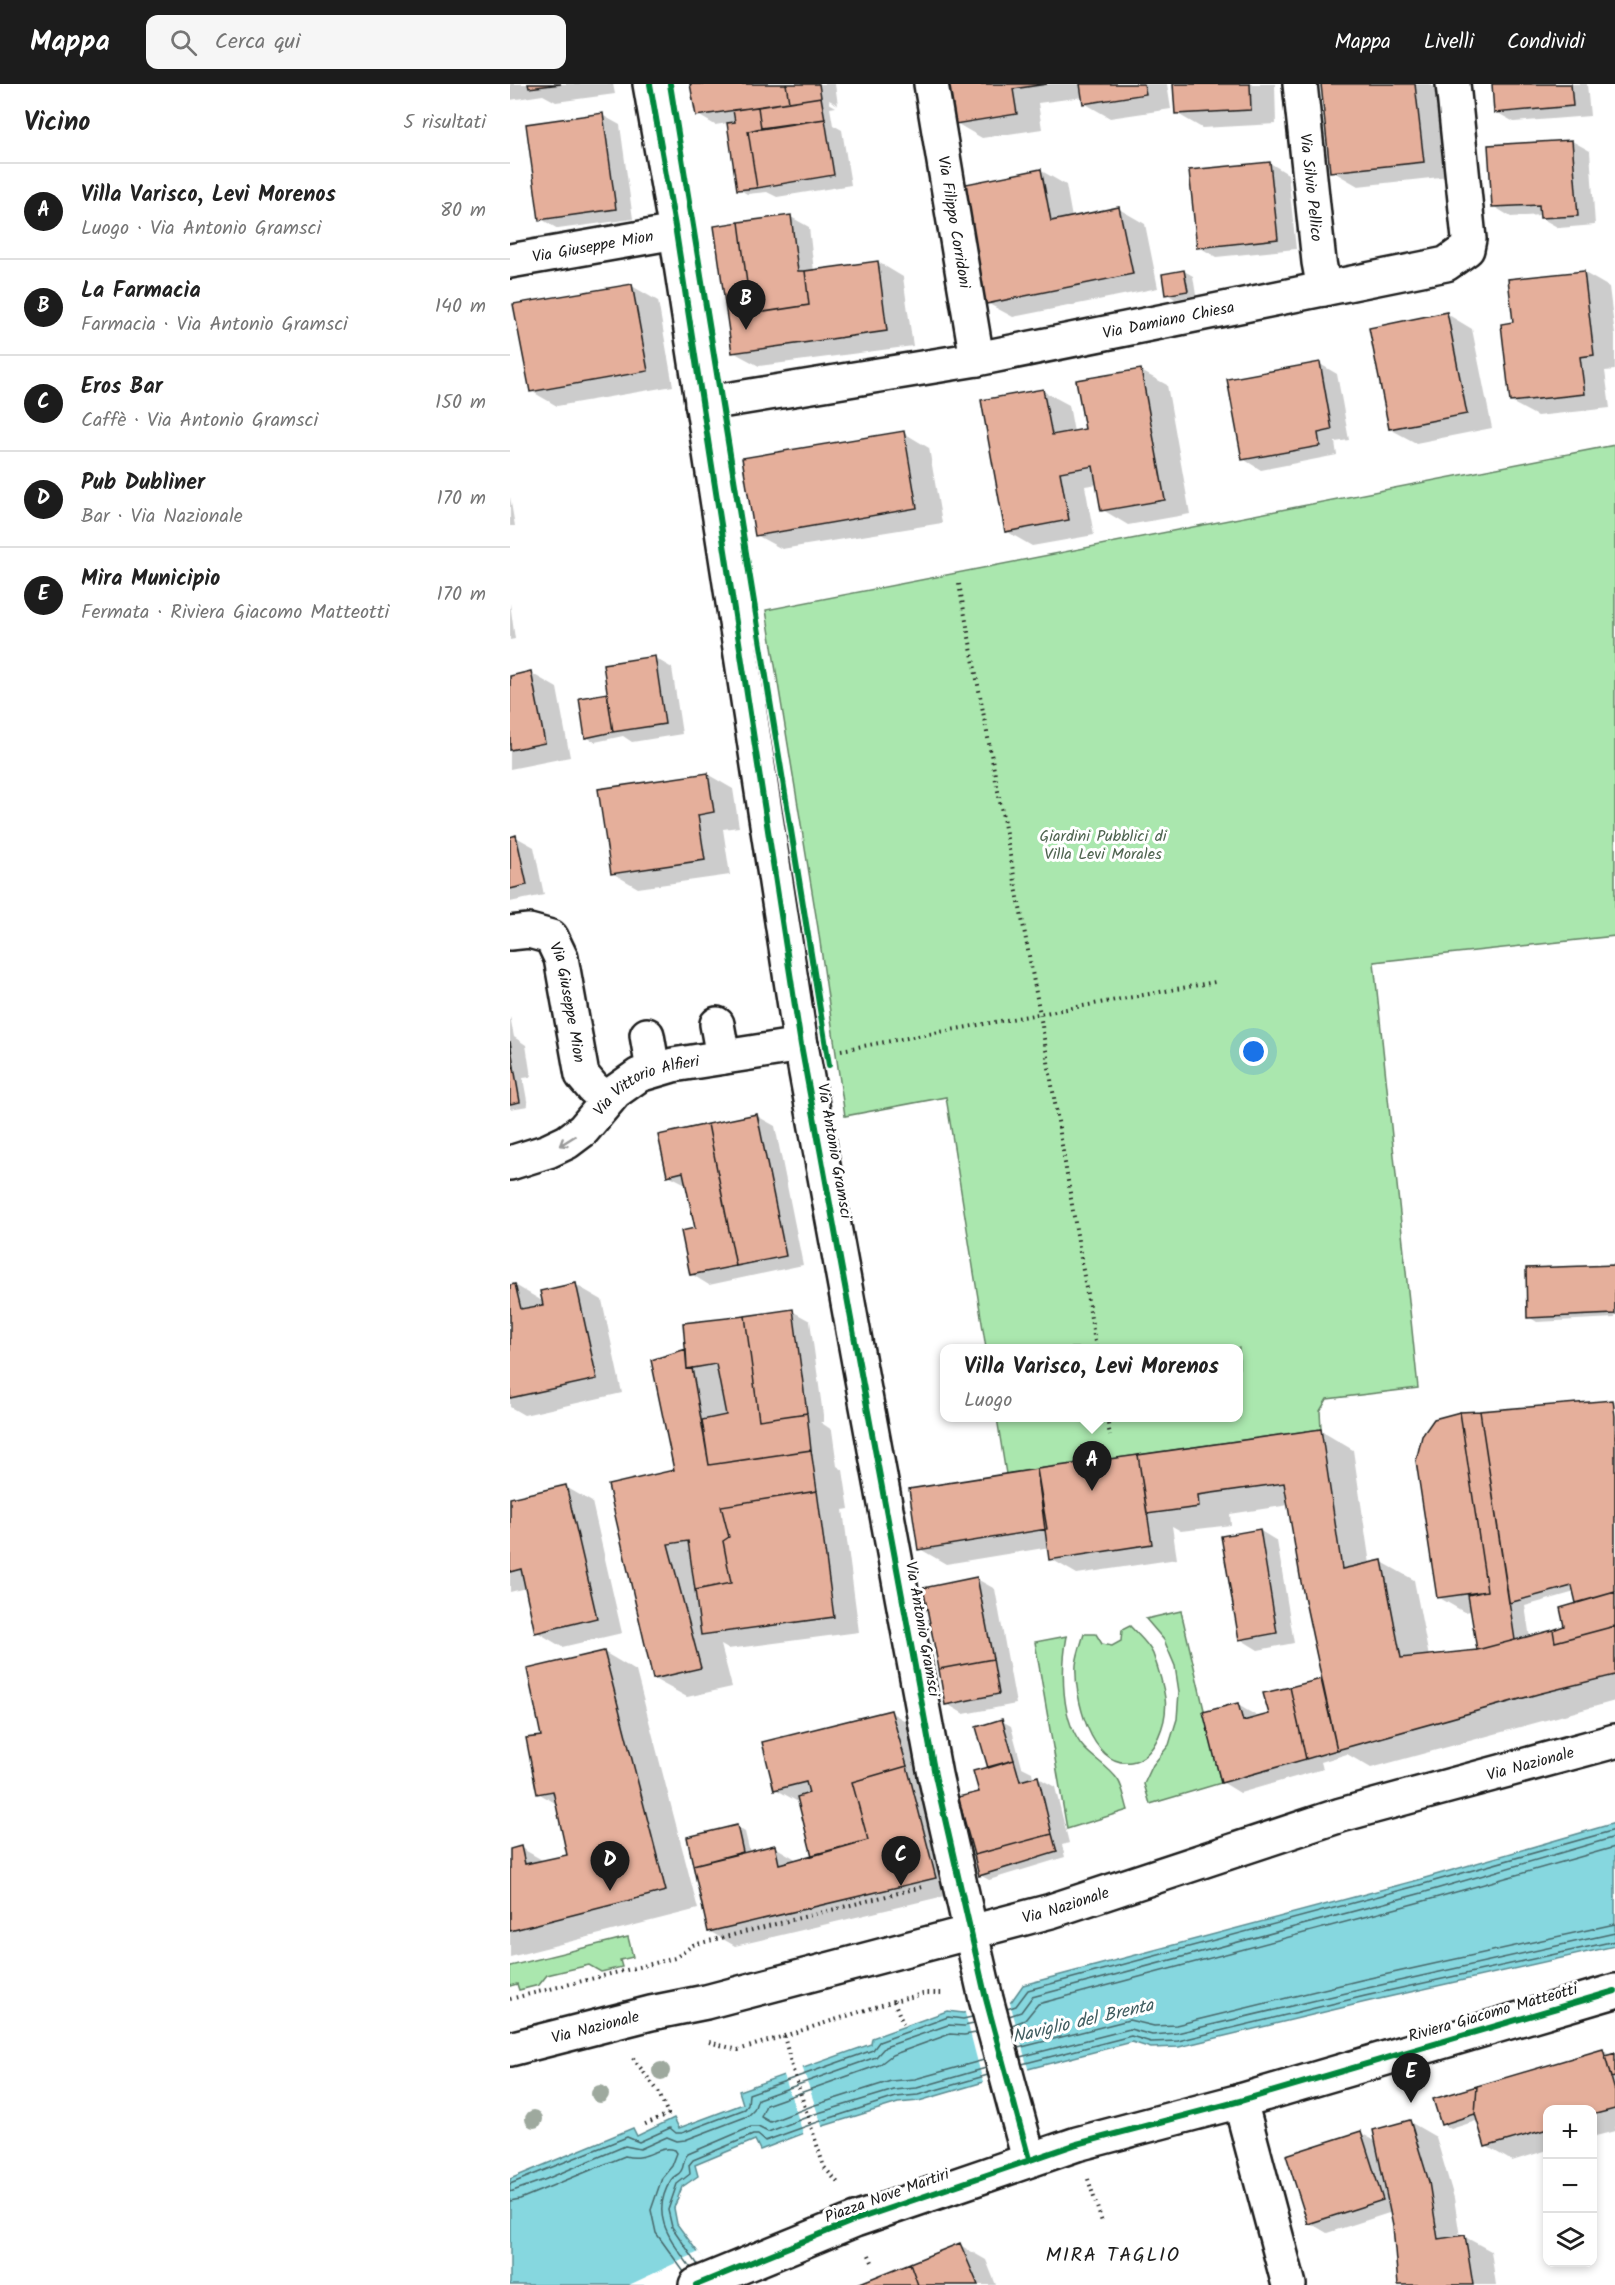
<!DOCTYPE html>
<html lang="it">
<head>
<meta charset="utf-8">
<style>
  :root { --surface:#fff; --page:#f6f6f6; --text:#222; --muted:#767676; --line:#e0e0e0; --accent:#1c1c1c }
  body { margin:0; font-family:Kalam,sans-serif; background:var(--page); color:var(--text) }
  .controls { position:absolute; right:18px; bottom:18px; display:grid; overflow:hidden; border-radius:12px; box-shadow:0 3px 9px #0003 }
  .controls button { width:54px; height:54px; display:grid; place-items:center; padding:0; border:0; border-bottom:2px solid var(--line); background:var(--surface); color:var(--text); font:30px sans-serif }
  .you { position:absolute; left:744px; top:968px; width:21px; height:21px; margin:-15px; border:4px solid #fff; border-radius:50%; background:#1a73e8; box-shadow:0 0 0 9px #1a73e833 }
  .badge { display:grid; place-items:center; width:39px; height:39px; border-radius:50%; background:var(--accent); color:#fff; font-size:20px; font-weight:700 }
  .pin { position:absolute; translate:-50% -50px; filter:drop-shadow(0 2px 3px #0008) }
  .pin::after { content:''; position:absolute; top:32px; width:21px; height:18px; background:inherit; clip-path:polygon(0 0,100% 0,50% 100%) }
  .popup { position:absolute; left:430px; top:1260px; width:303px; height:78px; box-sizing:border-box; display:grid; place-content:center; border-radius:12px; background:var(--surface); filter:drop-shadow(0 2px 4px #0005); font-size:20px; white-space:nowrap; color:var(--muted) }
  .popup b { font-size:22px; color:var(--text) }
  .popup::after { content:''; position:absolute; left:50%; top:100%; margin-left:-12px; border:12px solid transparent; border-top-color:var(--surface) }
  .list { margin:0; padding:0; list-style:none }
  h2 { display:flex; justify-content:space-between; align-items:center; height:78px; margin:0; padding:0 24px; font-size:26px }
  h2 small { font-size:20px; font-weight:400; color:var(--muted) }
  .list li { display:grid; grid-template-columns:39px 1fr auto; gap:18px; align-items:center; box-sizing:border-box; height:96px; padding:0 24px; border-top:2px solid var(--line) }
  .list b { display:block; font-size:22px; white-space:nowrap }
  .list p { margin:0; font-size:20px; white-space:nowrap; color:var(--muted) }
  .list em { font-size:20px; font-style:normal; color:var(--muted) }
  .icon { flex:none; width:33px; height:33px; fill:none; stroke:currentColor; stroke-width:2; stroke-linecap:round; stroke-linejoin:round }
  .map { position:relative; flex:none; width:1105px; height:2201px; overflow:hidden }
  header { display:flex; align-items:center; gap:36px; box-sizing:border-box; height:84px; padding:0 30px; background:var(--accent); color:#fff }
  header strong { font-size:28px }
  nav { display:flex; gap:33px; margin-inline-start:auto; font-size:21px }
  .search { width:420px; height:54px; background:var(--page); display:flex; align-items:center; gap:15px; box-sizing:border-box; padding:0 21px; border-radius:12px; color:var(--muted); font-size:22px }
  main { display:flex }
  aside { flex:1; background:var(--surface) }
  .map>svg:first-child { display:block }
  .green { fill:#aae7ae; stroke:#638265; stroke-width:1.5 }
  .water { fill:#86d7df; stroke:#5c8c91; stroke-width:1.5 }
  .pier { fill:#fff }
  .shadow { fill:#0003; fill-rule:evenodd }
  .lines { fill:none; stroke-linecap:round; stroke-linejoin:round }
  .shore { stroke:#46676a; stroke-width:1.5 }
  .building { fill:#e5af9b; stroke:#1c1c1c; stroke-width:1.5 }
  .minor-casing { stroke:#1c1c1c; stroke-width:38 }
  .major-casing { stroke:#1c1c1c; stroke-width:38 }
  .path { stroke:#1c1c1c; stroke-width:4; stroke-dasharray:1.5 4.5; stroke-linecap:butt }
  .minor { stroke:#fff; stroke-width:33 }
  .major { stroke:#fff; stroke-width:33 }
  .cycleway-casing { stroke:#fff; stroke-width:10 }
  .cycleway { stroke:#00873e; stroke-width:6 }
  .tree { fill:#9ea99e }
  .oneway { stroke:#999 }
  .labels { text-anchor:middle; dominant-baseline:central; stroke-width:6; stroke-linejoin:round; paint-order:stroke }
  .street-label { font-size:16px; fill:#1c1c1c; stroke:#fff }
  .park-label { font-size:16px; fill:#4e634f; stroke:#fff }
  .water-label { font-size:18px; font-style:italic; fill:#415d60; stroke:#fff }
  .quarter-label { font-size:20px; letter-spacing:1.5px; fill:#1c1c1c; stroke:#fff }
</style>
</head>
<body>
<header>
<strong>Mappa</strong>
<div class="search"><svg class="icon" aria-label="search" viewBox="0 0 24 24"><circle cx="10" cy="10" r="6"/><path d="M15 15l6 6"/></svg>Cerca qui</div>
<nav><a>Mappa</a><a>Livelli</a><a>Condividi</a></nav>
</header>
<main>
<aside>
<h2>Vicino<small>5 risultati</small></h2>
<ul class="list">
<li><span class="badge">A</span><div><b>Villa Varisco, Levi Morenos</b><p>Luogo · Via Antonio Gramsci</p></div><em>80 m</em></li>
<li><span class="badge">B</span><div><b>La Farmacia</b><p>Farmacia · Via Antonio Gramsci</p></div><em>140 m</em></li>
<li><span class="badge">C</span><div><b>Eros Bar</b><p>Caffè · Via Antonio Gramsci</p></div><em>150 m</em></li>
<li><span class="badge">D</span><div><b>Pub Dubliner</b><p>Bar · Via Nazionale</p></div><em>170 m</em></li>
<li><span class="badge">E</span><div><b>Mira Municipio</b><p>Fermata · Riviera Giacomo Matteotti</p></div><em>170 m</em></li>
</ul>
</aside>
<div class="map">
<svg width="1105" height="2201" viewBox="0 0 1105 2201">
  <rect width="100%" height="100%" fill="#fff"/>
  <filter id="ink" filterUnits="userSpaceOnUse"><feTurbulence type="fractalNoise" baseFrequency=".0167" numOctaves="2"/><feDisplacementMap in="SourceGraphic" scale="12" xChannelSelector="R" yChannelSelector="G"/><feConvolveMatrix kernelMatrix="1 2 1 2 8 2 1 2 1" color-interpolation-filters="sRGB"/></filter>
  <g filter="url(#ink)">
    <path class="green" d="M1105,361V852L864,878L908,1304L817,1315L810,1327L811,1345L496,1390L487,1334H729V1264H476L436,1013L335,1032L308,844L256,526Z
      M671,1527L711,1699L640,1720L634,1700L643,1681L659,1661L667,1635L669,1608L665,1582L654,1556L636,1535Z
      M620,1542C627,1550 639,1560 643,1570C648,1584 653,1600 655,1614C658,1635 646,1674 621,1678C580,1684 564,1611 566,1581C567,1571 571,1560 574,1550H586L592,1560L602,1562L611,1557L612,1546Z
      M557,1552C551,1585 550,1637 574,1664C584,1675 599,1683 608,1696C613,1703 615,1717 618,1726L557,1745L525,1558Z
      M118,1853L123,1873L110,1876L112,1883L91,1888L79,1881L37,1891L29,1901L9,1906L7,1900L0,1902V1882Z"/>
    <path class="water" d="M1105,1739V1862L856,1918L669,1963L641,1964L622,1958L518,1985L409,2017L388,2019L310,2043L250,2066L245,2056L185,2081L188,2092L172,2103L164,2124L167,2140L212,2201H0V2095L123,2044L127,2052L164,2034L169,2044L233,2020L229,2007L361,1960L362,1954L437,1927L453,1929L501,1918L513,1901L908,1796Z"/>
    <path class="pier" d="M499,1915L519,1988L474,2002L454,1925Z
      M292,1982L313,2045L294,2052L273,1988Z
      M189,2168L214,2201H119Z"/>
    <path class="shadow" d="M0,0H103L105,10L46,18L33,11L0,16Z
      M182,0H325L328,21L319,16V19L326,23L320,24L323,41L332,46L341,101L267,113L257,108L237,110L229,105L218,39L205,41L188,31Z
      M440,0H657L661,25L600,34L574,19L573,13L528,19L532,45L472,54L446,39Z
      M665,0H765L766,40L692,44L666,29Z
      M812,0H919L929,6L939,92L848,102L822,87Z
      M983,0H1077L1080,32L1004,38L986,28Z
      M92,31L110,41L123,135L48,145L31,135Z
      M1062,57L1080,67L1085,141L1049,144L1031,134V131L1001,133L983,122L979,63Z
      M760,79L778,90L786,165L706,173L689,163Z
      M530,86L556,101L562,134L609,125L635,140L648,204L503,233L477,219Z
      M281,133L299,143L304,187L368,178L393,193L403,262L249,282L223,268Z
      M674,187L683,192L686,211L665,215L657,210Z
      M1073,188L1099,203L1105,251V286L1095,287L1100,324L1027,332L1001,318L1005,240Z
      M122,202L148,217L163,302L47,322L21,307Z
      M937,230L962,245L982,344L906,359L880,345Z
      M810,280L827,290L839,356L825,358L827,371L751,386L733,375Z
      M631,287L657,301L680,430L618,441L593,426L588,400L575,402L584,451L522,462L496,447L533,307L559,321L564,348L577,346Z
      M394,349L419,364L432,439L272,465L246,451Z
      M0,413L5,442H0Z
      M0,519L5,555L0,556Z
      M145,574L162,584L172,650L122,658L113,652L85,658L76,653L97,611L99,612Z
      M21,589L47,604L60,673L0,685V593Z
      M197,690L223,705L229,743L213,745L220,791L128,804L102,789Z
      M6,753L24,763L34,811L0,818V754Z
      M0,932L4,953L16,961L21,993L13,994L18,1022L0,1025Z
      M247,1032L265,1042L293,1181L199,1201L181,1190L186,1145L178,1101L158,1091Z
      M1105,1182V1234L1027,1238L1019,1233L1018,1185Z
      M5,1201L34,1218L66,1201L92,1216L112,1309L14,1331L0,1323V1202Z
      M282,1227L300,1237L314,1338H310L322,1346L327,1382L333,1386L339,1425L333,1426L349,1548L218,1565L211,1561L222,1603L177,1613L144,1595L100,1403L166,1387L143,1277ZM201,1279L214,1280L201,1282Z
      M1105,1317V1617L861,1684L837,1670L811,1678L813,1685L730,1709L712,1698L728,1621L745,1631L746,1635L761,1631L811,1597L814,1599L779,1421L720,1430L721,1441L671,1447L662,1442L667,1475L567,1490L541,1475L540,1463L436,1480L410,1465L811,1347L843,1366L860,1480L872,1478L904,1496L919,1573L968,1568L962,1527L954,1528L928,1513L950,1329ZM1065,1508L1068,1520L1056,1544L1020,1554L1015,1522Z
      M56,1403L82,1418L112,1549L52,1563L27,1548L16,1504L0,1508V1416Z
      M749,1446L767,1457L784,1559L748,1566L730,1555Z
      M467,1495L485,1505L506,1620L454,1630L437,1620Z
      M94,1568L126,1587L188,1825L0,1873V1766L11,1764L34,1777L59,1772L47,1720L28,1709L33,1653Z
      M380,1628L406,1643L451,1808L225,1862L199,1847L179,1755L227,1743L235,1748L240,1769L265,1763L289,1777L304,1773L290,1719L265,1705Z
      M492,1637L501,1642L512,1683L522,1688L523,1694L527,1693L545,1703L559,1759L552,1761L555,1773L479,1796L470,1791L471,1709Z
      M1093,1967L1101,1971L1105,1970V2047L1082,2053V2026H1038V2066L1002,2077L976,2062L969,2036L941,2045L932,2040Z
      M900,2038L926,2053L944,2114L950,2153H955L981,2167L986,2201H889L882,2128L817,2149L800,2139L851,2049L867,2058Z
      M450,2161L476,2176L486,2201H349Z"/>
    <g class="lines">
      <path class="shore" d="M497,1925L506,1922L518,1906L910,1801L1105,1746
        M499,1932L511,1928L522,1913L912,1809L1105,1753
        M502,1941L515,1936L528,1920L914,1817L1105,1763
        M466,1949L454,1951L440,1950L382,1971L369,1981L256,2021L251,2033L260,2038L302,2022L381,1997L405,1995L474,1976
        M508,1964L619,1936L644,1942L666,1941L851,1896L1105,1840
        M510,1973L620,1945L642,1951L667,1949L853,1905L1105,1849
        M512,1980L621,1952L641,1958L668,1957L855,1912L1105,1857
        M0,2100L117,2053L129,2058L160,2044L166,2049H172L235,2025L238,2021L239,2010L363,1966L369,1958L438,1933L453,1935L462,1933
        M0,2108L34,2096L115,2062L130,2065L157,2053L167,2057L175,2056L238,2032L244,2026L248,2015L366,1973L375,1963L438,1941L454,1942L464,1940
        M0,2117L10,2115L115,2072C139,2078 147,2060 165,2066L167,2069L162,2082L152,2094L141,2126L146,2149L174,2188
        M188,2181L162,2143L158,2126L167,2100L180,2090L179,2081L183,2076L243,2051H248L255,2057L308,2038L386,2013L408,2011L478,1991
        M181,2184C160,2155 139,2131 161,2096C163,2092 169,2091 171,2087C175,2081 172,2076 178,2070L241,2043H248L258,2048L305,2030L384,2006L407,2004L476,1984"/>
    </g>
    <path class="building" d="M18,0H51L19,4Z
      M180,0H276L279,18L186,32Z
      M276,0H309L311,13L279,18Z
      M439,0H537L503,5L507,30L445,40Z
      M570,0H634L636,10L573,20Z
      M663,0H740L741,26L665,30Z
      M811,0H905L914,78L820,88Z
      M982,0H1061L1063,22L984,29Z
      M311,13L315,35L251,44L248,23Z
      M248,23L251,44L238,47L247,104L227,106L217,39L225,38L223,26Z
      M93,29L106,125L29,136L16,40Z
      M315,35L324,91L247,104L238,47Z
      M1062,56L1068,132L1030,134L1029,121L982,123L978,61Z
      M760,78L768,155L687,164L679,86Z
      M531,85L541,137L609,123L623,190L476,220L451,101Z
      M281,131L288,187H295L299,221L241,230L229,138Z
      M229,138L241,230L299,221L295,187L368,177L377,247L222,269L204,142Z
      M674,186L678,207L655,211L652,190Z
      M1074,187L1084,271L1070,273L1075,310L1000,318L991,240L1003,238L998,195Z
      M122,200L138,287L20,308L3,220Z
      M937,228L957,330L879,345L859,244Z
      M810,278L822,346L808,349L810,362L732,376L717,295Z
      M631,285L655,416L591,427L583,382L550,388L559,436L495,448L471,316L533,305L542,351L575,345L566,296Z
      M394,347L407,424L245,452L232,374Z
      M145,572L155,640L103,648L93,580Z
      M21,587L35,659L0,666V592Z
      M97,609L103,648L75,654L69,614Z
      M198,689L204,728L188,731L195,776L101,790L88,705Z
      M6,751L17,801L0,805V753Z
      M0,957L4,983L0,984Z
      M4,983L10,1018L0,1020V984Z
      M247,1030L276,1172L226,1182L198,1040Z
      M198,1040L226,1182L180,1191L171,1147L185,1144L173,1088L157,1092L148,1051Z
      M1105,1181V1230L1017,1234L1016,1184Z
      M66,1199L87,1295L0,1314V1201L5,1200L11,1225L33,1221L30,1207Z
      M283,1225L297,1329L249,1336L235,1232Z
      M235,1232L249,1336L297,1329L301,1366L199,1381L192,1336L216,1331L206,1280L177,1285L173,1239Z
      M176,1265L177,1285L182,1284L199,1381L301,1366L307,1407L211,1422L219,1453L213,1457L221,1499L185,1506L178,1457L158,1460L191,1584L143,1595L98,1401L164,1386L141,1276Z
      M1103,1316L1105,1332V1508L1066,1519L1062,1502L999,1519L970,1327Z
      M970,1327L1005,1556L967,1566L958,1511L977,1507L950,1328Z
      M950,1328L977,1507L927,1514L906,1377L912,1352L924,1335Z
      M811,1345L832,1485L872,1476L891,1574L967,1566L1043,1546L1045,1558L1105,1542V1591L1028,1610L827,1666L791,1498L774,1399L688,1411L689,1423L637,1430L628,1371Z
      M628,1371L642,1460L539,1476L527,1385Z
      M527,1385L537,1445L408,1466L399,1405Z
      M56,1401L87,1534L25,1549L11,1485L0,1488V1414Z
      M307,1407L324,1533L191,1551L185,1506L221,1499L213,1457L219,1453L211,1422Z
      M750,1445L767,1549L729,1556L711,1452Z
      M467,1493L483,1575L429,1585L413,1504Z
      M1105,1508V1542L1045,1558L1043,1546L1054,1542L1050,1524Z
      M94,1567L156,1807L0,1847V1765L11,1762L15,1780L57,1771L43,1707L27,1710L16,1654L31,1652L17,1585Z
      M483,1575L489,1610L435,1621L429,1585Z
      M811,1595L827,1666L796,1675L780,1603Z
      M780,1603L796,1675L711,1699L693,1628L728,1619L733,1637L759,1630L753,1609Z
      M381,1626L397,1682L342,1698L358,1756L302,1772L287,1713L299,1709L296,1698L264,1706L252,1658Z
      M492,1635L504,1676L478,1684L466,1643Z
      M504,1676L510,1697L528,1692L542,1750L464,1771L448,1713L469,1708L463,1687Z
      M397,1682L426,1794L198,1848L183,1781L265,1761L269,1780L358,1756L342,1698Z
      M227,1741L233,1768L183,1781L177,1753Z
      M542,1750L547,1768L469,1792L464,1771Z
      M1093,1965L1105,2007V2025L1082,2031V2026H1038V2045L975,2063L965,2030L967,2002Z
      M1105,1969V1993L1101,1994L1095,1972Z
      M967,2002L965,2030L931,2041L923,2015Z
      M900,2036L919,2098L928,2155L955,2151L963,2201H888L883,2142L863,2046Z
      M851,2047L873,2116L798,2140L776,2071Z
      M450,2159L468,2201H408L400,2179Z
      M400,2179L408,2201H345Z"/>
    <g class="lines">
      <g class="minor-casing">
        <g id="minor">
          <path d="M140,0L166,148L291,961L347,1268L425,1691L476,1915L519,2075"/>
          <path id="s1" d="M421,0L467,275"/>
          <path id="s2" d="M790,0L809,178L814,205"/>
          <path id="s3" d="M0,177L166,148"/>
          <path id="s4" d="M192,320L467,275L936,180L957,165L959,155L943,0"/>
          <path id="s5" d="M0,849L19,847L41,853L51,874L72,991L83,1004L98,1016"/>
          <path d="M207,940L213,973"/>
          <path d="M137,951L143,986"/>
          <path id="s6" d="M0,1079L38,1067L57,1058L73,1046L105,1008L129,991L163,981L291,961"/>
          <path d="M730,2017L779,2201"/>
          <path d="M186,2201L345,2136L567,2060L730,2017L1105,1907"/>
        </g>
      </g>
      <g class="major-casing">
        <g id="major">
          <path id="s7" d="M0,1965L141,1929L196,1918L541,1827L831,1731L1105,1657"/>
        </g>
      </g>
      <path class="path" d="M449,500L530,930L586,1264
        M331,966L705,898
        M597,1334L600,1352
        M0,1915L165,1874L183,1861L412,1803
        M384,1917L393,1940
        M274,1952L384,1917L417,1909H435
        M199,1958L228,1966L274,1952L282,1983L314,2083L329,2100
        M123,1974L148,2007L158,2030L131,2042
        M578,2095L592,2138
        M359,2171L362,2178"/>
      <use href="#minor" class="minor"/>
      <use href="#major" class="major"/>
      <g class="cycleway-casing">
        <path id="cycleway" d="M140,0L166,148L291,961L347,1268L425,1691L476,1915L519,2075
          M160,0L319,981
          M186,2201L345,2136L567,2060L730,2017L1105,1907"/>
      </g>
      <use href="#cycleway" class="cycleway"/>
    </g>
    <g class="tree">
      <circle cx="151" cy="1987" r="9"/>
      <circle cx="90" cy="2010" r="9"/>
      <circle cx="24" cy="2035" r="9"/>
    </g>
    <defs><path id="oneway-shaft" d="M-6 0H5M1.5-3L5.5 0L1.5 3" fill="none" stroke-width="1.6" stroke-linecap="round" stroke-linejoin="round" transform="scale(1.5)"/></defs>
    <use class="oneway" href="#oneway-shaft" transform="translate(57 1057) rotate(148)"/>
  </g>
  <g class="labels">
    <g class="street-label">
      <text stroke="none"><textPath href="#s2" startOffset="104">Via Silvio Pellico</textPath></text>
      <text stroke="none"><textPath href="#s1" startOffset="140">Via Filippo Corridoni</textPath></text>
      <text stroke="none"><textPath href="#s3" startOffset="84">Via Giuseppe Mion</textPath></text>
      <text stroke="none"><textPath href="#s4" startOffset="474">Via Damiano Chiesa</textPath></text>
      <text stroke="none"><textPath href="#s5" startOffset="110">Via Giuseppe Mion</textPath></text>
      <text stroke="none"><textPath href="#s6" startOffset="162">Via Vittorio Alfieri</textPath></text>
      <text transform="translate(324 1067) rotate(80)">Via Antonio Gramsci</text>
      <text transform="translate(412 1545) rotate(80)">Via Antonio Gramsci</text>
      <text stroke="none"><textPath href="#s7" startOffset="1060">Via Nazionale</textPath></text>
      <text stroke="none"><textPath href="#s7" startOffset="574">Via Nazionale</textPath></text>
      <text transform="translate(983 1929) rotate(-16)">Riviera Giacomo Matteotti</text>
      <text stroke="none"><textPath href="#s7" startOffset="88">Via Nazionale</textPath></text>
      <text transform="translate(377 2112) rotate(-20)">Piazza Nove Martiri</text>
    </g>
    <g class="park-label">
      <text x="593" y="752">Giardini Pubblici di<tspan x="593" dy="18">Villa Levi Morales</tspan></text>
    </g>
    <g class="water-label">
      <text transform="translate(573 1938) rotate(-13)">Naviglio del Brenta</text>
    </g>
    <g class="quarter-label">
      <text x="603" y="2172">MIRA TAGLIO</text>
    </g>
  </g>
</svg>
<div class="controls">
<button>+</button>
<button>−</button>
<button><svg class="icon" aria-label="layers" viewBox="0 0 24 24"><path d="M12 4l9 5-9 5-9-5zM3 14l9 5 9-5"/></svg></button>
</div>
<div class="you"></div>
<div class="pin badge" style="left:582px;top:1407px">A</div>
<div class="popup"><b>Villa Varisco, Levi Morenos</b>Luogo</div>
<div class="pin badge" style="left:236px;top:246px">B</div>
<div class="pin badge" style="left:391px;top:1802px">C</div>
<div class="pin badge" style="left:100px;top:1807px">D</div>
<div class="pin badge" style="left:901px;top:2019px">E</div>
</div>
</main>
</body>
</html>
